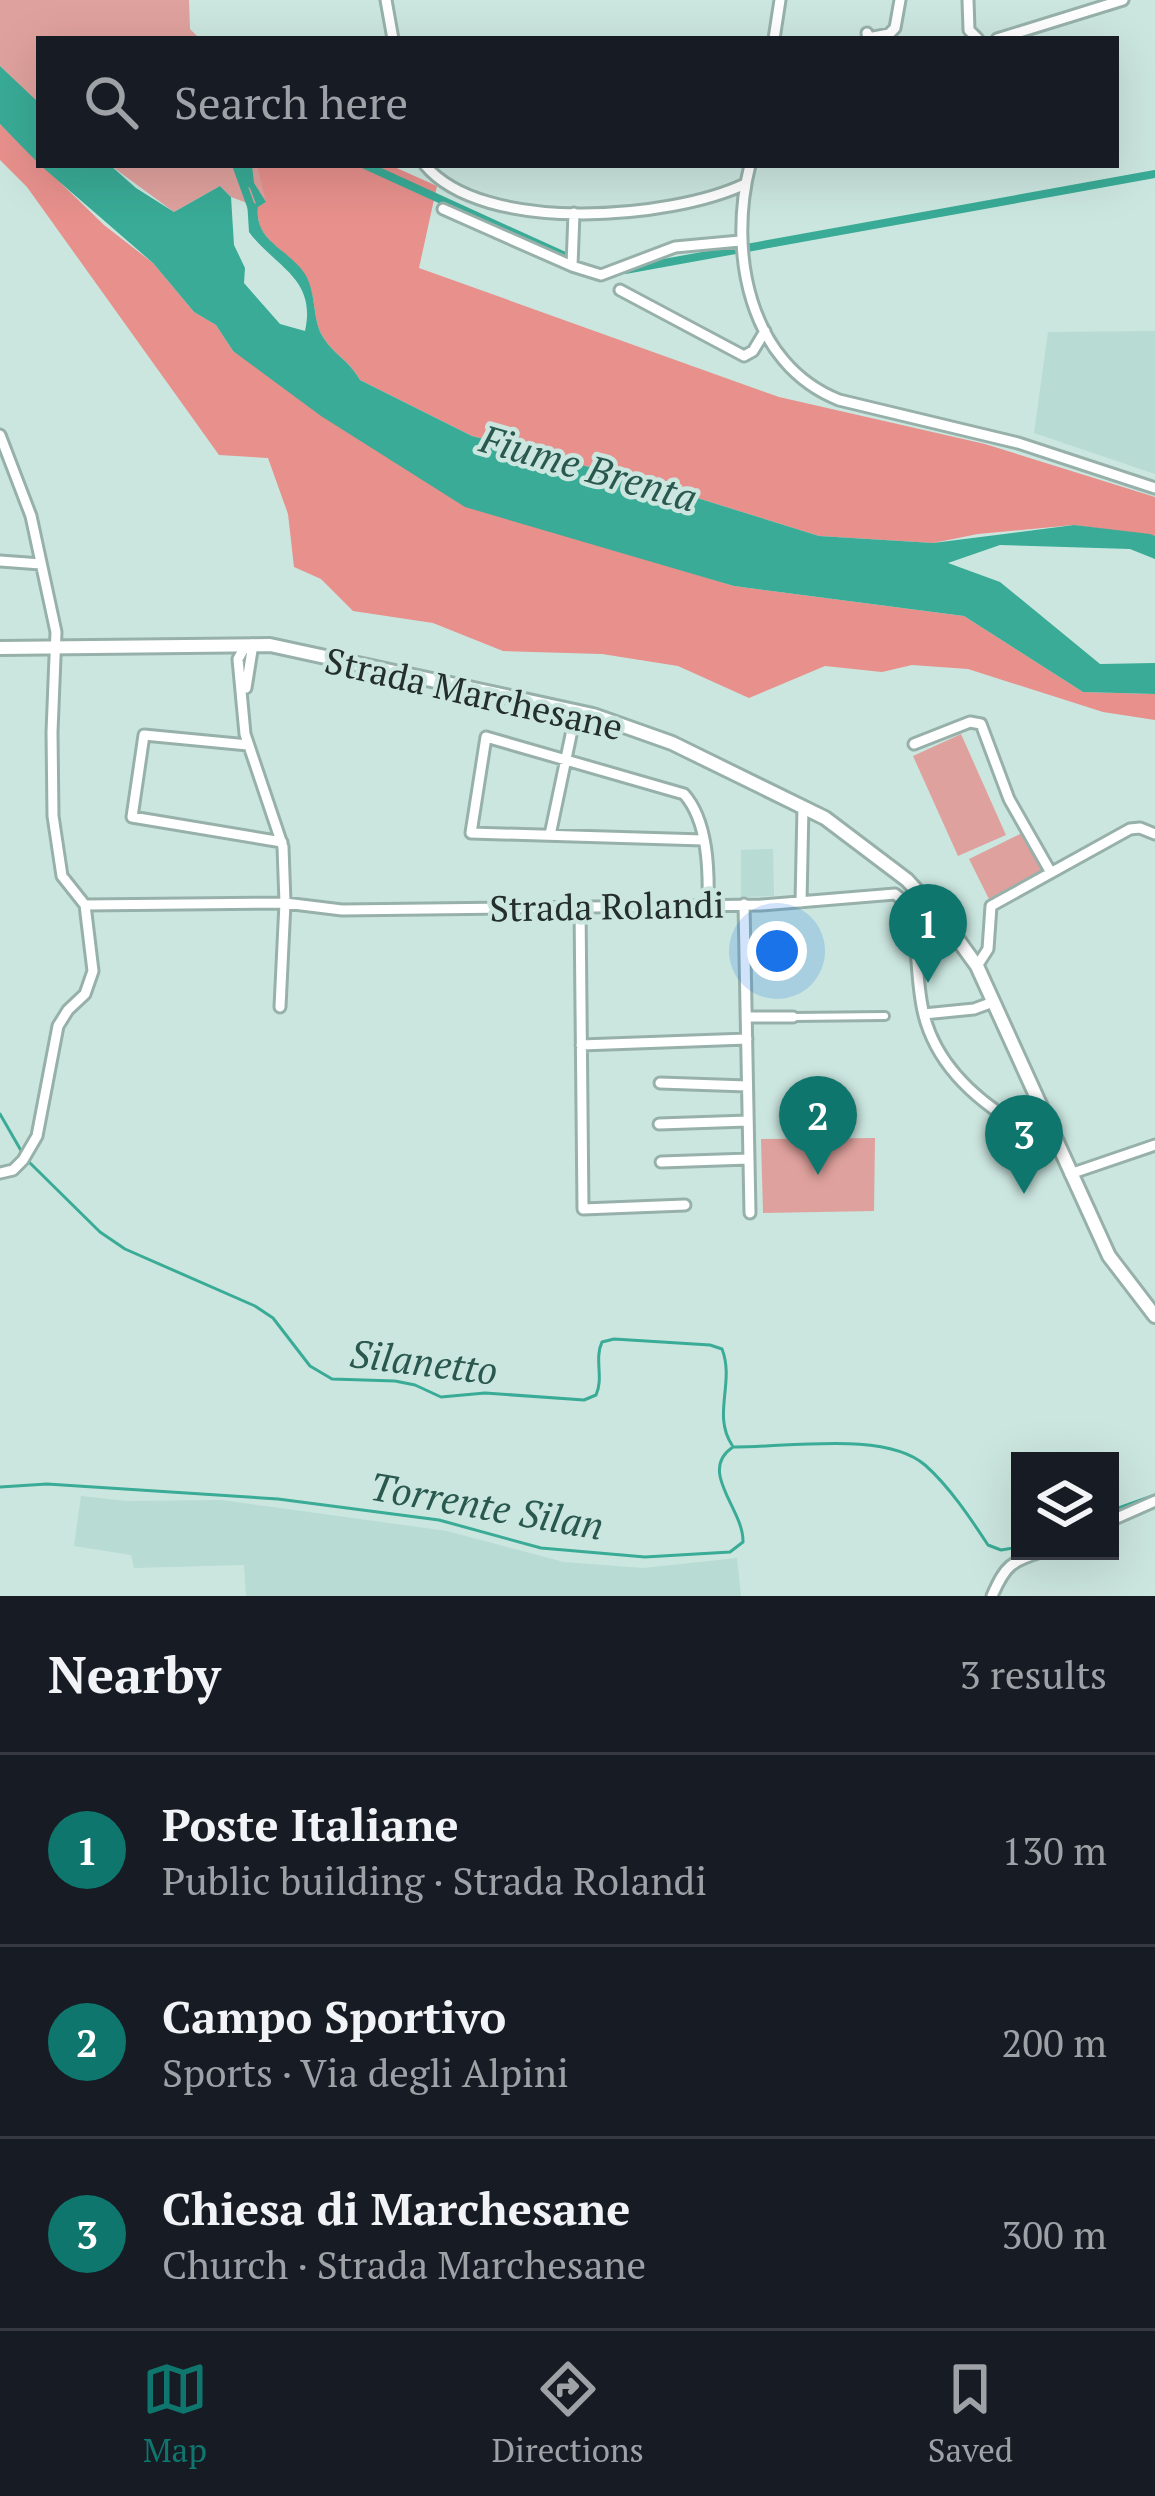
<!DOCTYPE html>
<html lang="en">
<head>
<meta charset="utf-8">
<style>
  :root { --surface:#171b24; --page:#242831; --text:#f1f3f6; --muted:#9ea1a6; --line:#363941; --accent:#0f766e }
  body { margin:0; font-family:"PT Serif",serif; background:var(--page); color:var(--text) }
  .controls { position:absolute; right:36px; bottom:36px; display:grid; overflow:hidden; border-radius:0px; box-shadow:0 12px 48px #0002 }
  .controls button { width:108px; height:108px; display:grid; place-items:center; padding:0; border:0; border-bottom:3px solid var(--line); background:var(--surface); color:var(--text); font:60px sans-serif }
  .you { position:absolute; left:777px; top:951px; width:42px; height:42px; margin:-30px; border:9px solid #fff; border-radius:50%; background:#1a73e8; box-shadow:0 0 0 18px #1a73e833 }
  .badge { display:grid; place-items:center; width:78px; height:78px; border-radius:50%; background:var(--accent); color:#fff; font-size:39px; font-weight:700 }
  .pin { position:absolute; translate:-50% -99px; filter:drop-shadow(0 3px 6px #0008) }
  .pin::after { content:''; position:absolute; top:63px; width:42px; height:36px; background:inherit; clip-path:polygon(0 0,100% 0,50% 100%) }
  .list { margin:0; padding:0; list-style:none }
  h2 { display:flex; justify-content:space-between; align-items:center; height:156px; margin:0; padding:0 48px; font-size:51px }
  h2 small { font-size:39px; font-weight:400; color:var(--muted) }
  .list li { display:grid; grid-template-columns:78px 1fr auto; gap:36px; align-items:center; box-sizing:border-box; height:192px; padding:0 48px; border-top:3px solid var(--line) }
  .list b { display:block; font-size:45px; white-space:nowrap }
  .list p { margin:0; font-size:39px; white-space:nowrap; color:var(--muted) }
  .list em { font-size:39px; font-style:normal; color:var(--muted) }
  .icon { flex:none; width:66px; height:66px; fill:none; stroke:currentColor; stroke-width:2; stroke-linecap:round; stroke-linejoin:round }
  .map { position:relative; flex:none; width:1155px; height:1596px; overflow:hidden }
  .search { position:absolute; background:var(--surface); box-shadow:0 12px 48px #0002; left:36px; right:36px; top:36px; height:132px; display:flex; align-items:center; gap:30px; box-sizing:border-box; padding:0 42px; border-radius:0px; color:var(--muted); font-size:45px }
  .sheet { height:732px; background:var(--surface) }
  nav { display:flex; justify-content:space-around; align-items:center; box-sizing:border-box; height:168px; border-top:3px solid var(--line); background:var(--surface); font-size:33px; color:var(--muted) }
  nav a { display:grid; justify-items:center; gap:6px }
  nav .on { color:var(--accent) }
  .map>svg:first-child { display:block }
  .built { fill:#b8dbd3 }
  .green { fill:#dfa19d }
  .forest { fill:#e7908c }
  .water { fill:#39ab96 }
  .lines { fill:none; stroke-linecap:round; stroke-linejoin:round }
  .stream { stroke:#39ab96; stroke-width:3 }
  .canal { stroke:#39ab96; stroke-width:8 }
  .pedestrian-casing { stroke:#97b1aa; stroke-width:12 }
  .minor-casing { stroke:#97b1aa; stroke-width:15 }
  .secondary-casing { stroke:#97b1aa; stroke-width:18 }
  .pedestrian { stroke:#fff; stroke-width:6 }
  .minor { stroke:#fff; stroke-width:9 }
  .secondary { stroke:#fff; stroke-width:12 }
  .labels { text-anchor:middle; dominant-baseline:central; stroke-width:9; stroke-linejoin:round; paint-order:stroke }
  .street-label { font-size:36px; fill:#242e2b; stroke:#cbe6df }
  .water-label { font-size:39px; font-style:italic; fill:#29584f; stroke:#cbe6df }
</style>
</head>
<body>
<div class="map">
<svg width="1155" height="1596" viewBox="0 0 1155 1596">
  <rect width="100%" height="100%" fill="#cbe6df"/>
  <path class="built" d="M1155,331V474L1034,433L1048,332Z
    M773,849L774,896L741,897V850Z
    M81,1496L127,1501L222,1500L447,1531L564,1562L643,1568L737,1558L741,1596H246L244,1565L134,1568L131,1555L74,1546Z"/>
  <path class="green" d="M0,0H189L190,29L200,39H39V104L0,66Z
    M110,165H263L266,202L258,207L231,197L220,186L174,212Z
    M961,734L1006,835L958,856L913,756Z
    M1024,832L1044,869L989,899L969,859Z
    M875,1138L874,1211L763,1213L761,1139Z"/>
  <path class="forest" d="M0,124L104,225L153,263L194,312L216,325L233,351L613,549L734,586L964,616L1083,692L1155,694V720L1103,712L968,669L912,665L882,672L825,666L749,698L678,666L602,654L503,651L433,623L353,611L321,579L294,567L288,514L268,458L219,455L27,187L0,160Z
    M257,165H390L437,186L419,268L779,397L985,444L1155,497V536L1074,525L978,534L933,543L819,536L646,482L472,436L360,380C349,360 334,355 323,337C312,320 317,293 304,274C288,248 254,242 258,207L266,202Z"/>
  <path class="water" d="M0,66L39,103V164L0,124Z
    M40,165H110L136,188L174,212L220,186L231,197L234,245L245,268L244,283L280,324L305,331C317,278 275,267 249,232L247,200L256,204L250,188L240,182L239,167L252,165L254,183L266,202L258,207C254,242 289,249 305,274C317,294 312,320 323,337C334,355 349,360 360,380L472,436L646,482L819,536L933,543L1074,525L1150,534L1155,536V559L1130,549L1000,545L948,563L1000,582L1100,664L1155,663V694L1083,692L964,616L734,586L465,507L321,416L233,351L216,325L194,312L153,263Z"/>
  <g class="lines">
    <path class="stream" d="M0,1114L23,1154
      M29,1162L100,1232L125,1249L255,1306L273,1318L310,1366L332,1379L395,1381L415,1385L441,1397L485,1393L584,1400L596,1395C604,1378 594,1359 602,1342L614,1339L710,1345L722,1349C735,1382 712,1415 732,1445
      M0,1487L47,1484L278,1499L439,1520L541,1548L645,1557L730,1552L743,1542C744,1509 697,1471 733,1447C784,1448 885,1430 925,1465C949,1486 971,1519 988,1545L1001,1550L1020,1547
      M1110,1511L1155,1495"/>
    <path class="canal" d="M236,165L252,209
      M365,165L567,257
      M625,270L1155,174"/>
    <g class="pedestrian-casing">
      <path id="pedestrian" d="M793,1017L885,1016"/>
    </g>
    <g class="minor-casing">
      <path id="minor" d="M386,0L393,39
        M968,0L969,30L978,39
        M867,33L868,38L889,34L895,28L900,0
        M774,39L780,0
        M997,39L1123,0
        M425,165C483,235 672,219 745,184
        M750,165C728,251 748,364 839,400L1018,443L1155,488
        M443,209L572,266L601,275L675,247L740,241
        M572,266L574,213
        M620,290L744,356L753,351L765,331
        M0,435L31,516L56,632L52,732L53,816L62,876L85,905L93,971L85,994L68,1010L58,1026L37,1136L23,1160L13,1170L0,1173
        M0,561L41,564
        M246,645L238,659L245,734L283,847L285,903L280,1007
        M246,688L253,644
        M914,744L970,722L981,724L1009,799L1050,871
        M248,745L144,735L132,817L282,842
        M550,835L576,711
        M703,840L471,833L486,737L684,794C708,821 709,870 708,905
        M801,902L803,807
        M744,904L750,1213
        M85,905L285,903L342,910L761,905L895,894L911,907C917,937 916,969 921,1000C931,1071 994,1116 1055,1144
        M580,906L583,1209L685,1205
        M977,966L988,949L991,906L1130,829L1140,828L1155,834
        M924,1014L974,1009L993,1002
        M746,1017H793
        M581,1045L747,1039
        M660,1083L747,1086
        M659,1124L748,1121
        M661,1162L749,1159
        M1070,1174L1155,1145
        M1110,1521L1155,1501
        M992,1596C1006,1564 1011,1562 1044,1551"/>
    </g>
    <g class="secondary-casing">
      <path id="secondary" d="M0,648L270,645L593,715L672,743L825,818L907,880L943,919L977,966L1109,1256L1155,1316"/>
    </g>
    <use href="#pedestrian" class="pedestrian"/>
    <use href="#minor" class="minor"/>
    <use href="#secondary" class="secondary"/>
  </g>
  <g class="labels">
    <g class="street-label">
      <text transform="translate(474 693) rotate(13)">Strada Marchesane</text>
      <text transform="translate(607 906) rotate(-1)">Strada Rolandi</text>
    </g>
    <g class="water-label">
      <text transform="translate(589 467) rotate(16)">Fiume Brenta</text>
      <text transform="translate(424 1361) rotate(7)">Silanetto</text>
      <text transform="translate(487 1505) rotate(10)">Torrente Silan</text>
    </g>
  </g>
</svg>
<div class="controls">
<button><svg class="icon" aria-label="layers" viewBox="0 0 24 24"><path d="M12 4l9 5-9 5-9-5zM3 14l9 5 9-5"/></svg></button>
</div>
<div class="you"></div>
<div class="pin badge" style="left:928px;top:983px">1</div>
<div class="pin badge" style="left:818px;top:1175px">2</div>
<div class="pin badge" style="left:1024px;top:1194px">3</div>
<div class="search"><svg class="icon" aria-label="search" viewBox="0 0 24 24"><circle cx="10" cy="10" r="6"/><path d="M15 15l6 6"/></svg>Search here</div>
</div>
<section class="sheet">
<h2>Nearby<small>3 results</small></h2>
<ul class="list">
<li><span class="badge">1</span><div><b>Poste Italiane</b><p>Public building · Strada Rolandi</p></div><em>130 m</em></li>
<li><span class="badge">2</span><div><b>Campo Sportivo</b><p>Sports · Via degli Alpini</p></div><em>200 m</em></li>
<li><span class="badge">3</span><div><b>Chiesa di Marchesane</b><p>Church · Strada Marchesane</p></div><em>300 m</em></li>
</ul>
</section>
<nav>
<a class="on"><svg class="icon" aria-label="map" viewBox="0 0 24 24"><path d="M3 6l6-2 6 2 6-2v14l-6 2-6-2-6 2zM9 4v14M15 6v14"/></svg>Map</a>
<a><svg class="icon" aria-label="directions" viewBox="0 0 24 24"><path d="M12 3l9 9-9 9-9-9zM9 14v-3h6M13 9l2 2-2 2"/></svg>Directions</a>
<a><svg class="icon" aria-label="saved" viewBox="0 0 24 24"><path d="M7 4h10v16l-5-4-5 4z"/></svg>Saved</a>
</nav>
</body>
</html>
